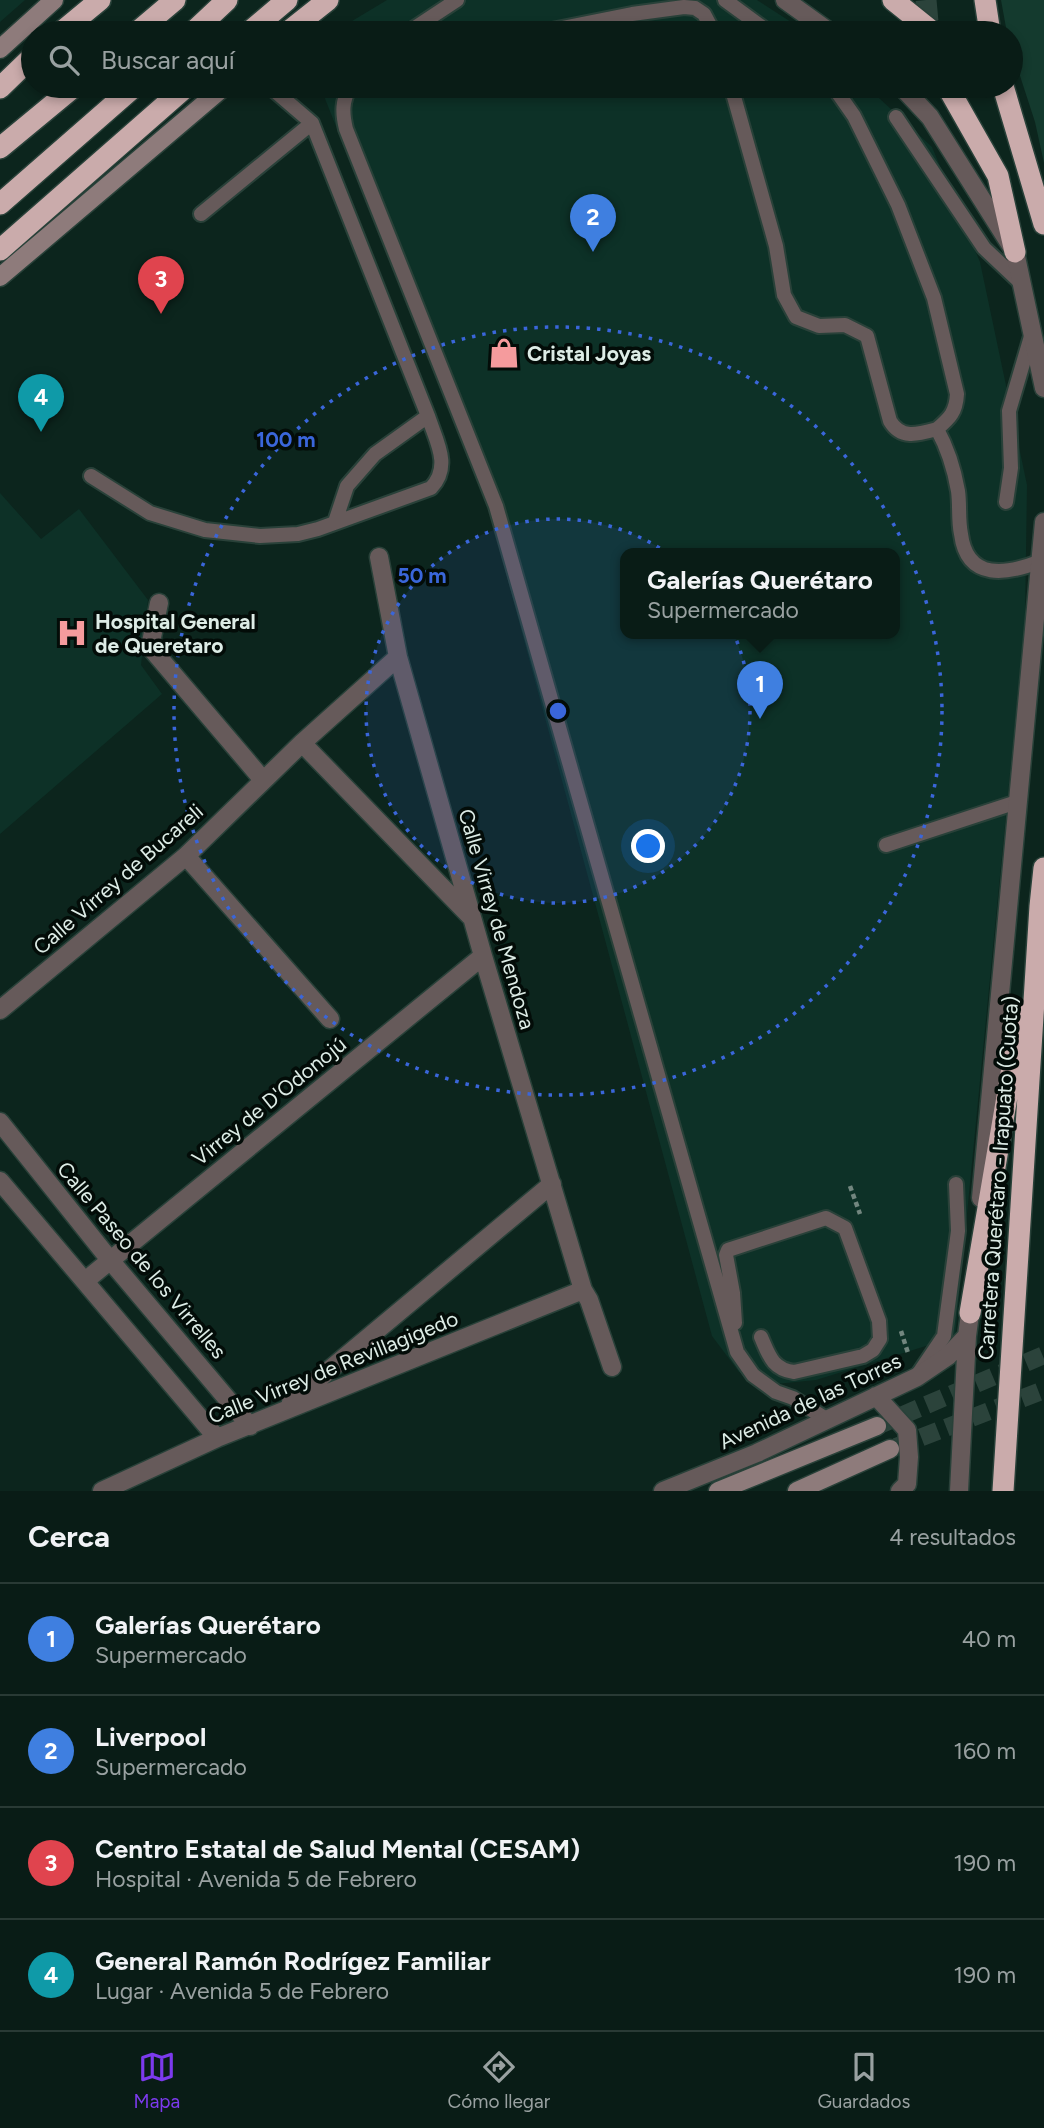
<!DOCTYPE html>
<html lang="es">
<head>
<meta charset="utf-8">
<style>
  :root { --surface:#091c16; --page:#12251f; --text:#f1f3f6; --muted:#99a1a1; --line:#293a35; --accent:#7c3aed }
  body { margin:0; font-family:Figtree,sans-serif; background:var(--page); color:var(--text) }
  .you { position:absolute; left:649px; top:847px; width:24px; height:24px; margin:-18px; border:5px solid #fff; border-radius:50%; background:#1a73e8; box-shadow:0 0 0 10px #1a73e833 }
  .badge { display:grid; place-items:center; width:46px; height:46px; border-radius:50%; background:var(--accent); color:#fff; font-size:23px; font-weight:700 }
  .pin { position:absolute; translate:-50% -58px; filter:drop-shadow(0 2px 4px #0008) }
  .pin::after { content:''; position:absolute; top:37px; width:24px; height:21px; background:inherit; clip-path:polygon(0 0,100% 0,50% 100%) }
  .popup { position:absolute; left:620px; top:548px; width:280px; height:91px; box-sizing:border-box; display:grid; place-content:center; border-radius:14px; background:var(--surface); filter:drop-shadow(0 2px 5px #0005); font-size:23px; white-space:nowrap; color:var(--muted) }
  .popup b { font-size:26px; color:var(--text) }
  .popup::after { content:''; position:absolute; left:50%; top:100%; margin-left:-14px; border:14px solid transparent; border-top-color:var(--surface) }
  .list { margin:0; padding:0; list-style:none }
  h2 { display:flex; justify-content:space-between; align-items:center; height:91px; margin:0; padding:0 28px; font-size:30px }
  h2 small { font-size:23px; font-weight:400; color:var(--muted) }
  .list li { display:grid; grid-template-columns:46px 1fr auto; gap:21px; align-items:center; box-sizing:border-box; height:112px; padding:0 28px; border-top:2px solid var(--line) }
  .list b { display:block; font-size:26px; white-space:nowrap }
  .list p { margin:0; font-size:23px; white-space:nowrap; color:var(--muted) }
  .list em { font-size:23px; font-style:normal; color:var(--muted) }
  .icon { flex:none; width:38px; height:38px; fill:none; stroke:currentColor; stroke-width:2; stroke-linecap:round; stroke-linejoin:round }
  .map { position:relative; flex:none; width:1044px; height:1491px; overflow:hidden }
  .search { position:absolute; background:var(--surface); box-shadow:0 4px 10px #0003; left:21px; right:21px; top:21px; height:77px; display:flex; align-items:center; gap:18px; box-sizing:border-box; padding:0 24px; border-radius:38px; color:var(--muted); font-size:26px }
  .sheet { height:539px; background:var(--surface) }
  nav { display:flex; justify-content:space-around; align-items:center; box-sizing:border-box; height:98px; border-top:2px solid var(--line); background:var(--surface); font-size:19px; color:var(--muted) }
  nav a { display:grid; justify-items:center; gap:4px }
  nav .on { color:var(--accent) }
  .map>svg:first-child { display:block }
  .built { fill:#0d3127; fill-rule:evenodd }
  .green { fill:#143a2e }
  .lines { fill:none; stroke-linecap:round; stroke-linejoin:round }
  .secondary-tunnel { stroke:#2b433b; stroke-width:18; stroke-dasharray:18 9; stroke-linecap:butt }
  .highway-tunnel { stroke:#2b433b; stroke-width:21; stroke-dasharray:21 10; stroke-linecap:butt }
  .lane-casing { stroke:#294139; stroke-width:18 }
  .street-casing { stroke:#294139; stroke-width:21 }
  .secondary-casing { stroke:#294139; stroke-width:21 }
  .highway-casing { stroke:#294139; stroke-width:24 }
  .path { stroke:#72867f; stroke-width:4.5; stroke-dasharray:5 3.5; stroke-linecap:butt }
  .lane { stroke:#665a5a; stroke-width:14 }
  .street { stroke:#665a5a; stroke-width:18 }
  .secondary { stroke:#8e7b7b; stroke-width:18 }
  .highway { stroke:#caabab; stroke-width:21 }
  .ring { fill:none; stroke:#3a66da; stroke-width:3.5; stroke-dasharray:3.5 7 }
  .labels { text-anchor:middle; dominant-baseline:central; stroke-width:7; stroke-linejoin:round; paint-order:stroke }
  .poi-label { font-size:21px; font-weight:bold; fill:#ddece6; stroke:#030c08; text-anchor:start }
  .street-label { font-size:21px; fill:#ddece6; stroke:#030c08 }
  .centre { fill:#3a66da; stroke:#030c08; stroke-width:3.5 }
  .ring-label { font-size:21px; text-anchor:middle; font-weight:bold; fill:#3a66da; stroke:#030c08; stroke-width:7; stroke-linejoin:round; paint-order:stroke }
</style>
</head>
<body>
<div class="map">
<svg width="1044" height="1491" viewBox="0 0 1044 1491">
  <rect width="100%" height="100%" fill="#0c251d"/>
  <path class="built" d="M0,0H25L0,22Z
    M387,0H757L808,33H332Z
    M320,86H866L932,147L980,262L1027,485L1025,620L955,1337L816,1380L766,1385L739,1372L712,1336L490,514ZM625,553H895V633H625Z
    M0,493L41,539L79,509L148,600L141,665L162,694L0,834Z"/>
  <path class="green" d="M1001,0H1044V163L1035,122L1011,48V33H1007Z"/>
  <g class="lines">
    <path class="secondary-tunnel" d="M877,1426L1044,1355
      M896,1447L1044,1390"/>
    <path class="highway-tunnel" d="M926,0L929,33"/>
    <g class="lane-casing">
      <path id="lane" d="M725,0L770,33
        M407,33L457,0
        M537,33L632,14L684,7L695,8L704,14L714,33
        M350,86C342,102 342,112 346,129L496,506L737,1352L753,1375L776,1392L793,1398L826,1419
        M731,86L776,246L784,295L796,317L819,326L845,325L867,336L890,421C901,440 919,434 937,429C948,449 954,468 958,491C960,505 958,520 961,534C967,582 1008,574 1041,561
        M833,86L854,116L898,205L934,298L957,394C956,412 950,418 937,429
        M896,117L984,248L1021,283
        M201,214L312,123
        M91,476L150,513L205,530L260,536L298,534L318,529L431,488C452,466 436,441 428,416L312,123L269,86
        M1006,502L1011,468L1009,411L1032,333
        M335,522L347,486L375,454L428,416
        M886,845L1017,802
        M735,1323L733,1293L726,1255L728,1250L826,1218L845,1228L879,1321L880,1339L873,1350L863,1356L794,1372C772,1369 769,1355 761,1337
        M919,1373L944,1336L958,1231L956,1184"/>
    </g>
    <g class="street-casing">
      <path id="street" d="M785,0L831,33
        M901,86L930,117L1015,252L1044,388
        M379,557L398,657L483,956L583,1290L589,1300L612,1367
        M159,603L150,647L263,780
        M302,743L470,916
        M186,856L330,1019
        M0,1010L186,856L302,743L398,657
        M0,1122L110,1260L250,1426
        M0,1181L217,1438
        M981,1198L1044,522
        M85,1281L483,956
        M876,1396L907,1430L909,1457L907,1484L900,1491
        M291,1402L552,1184
        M102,1491L217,1438L583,1290
        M663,1491L757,1453L917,1377L948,1356L967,1336
        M959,1491L967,1336L972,1299"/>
    </g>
    <g class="secondary-casing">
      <path id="secondary" d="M0,49L54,0
        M0,277L225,86
        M718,1491L877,1426
        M797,1491L890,1449"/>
    </g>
    <g class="highway-casing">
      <path id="highway" d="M893,0L934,33
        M985,0L990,33
        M289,31L328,0
        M60,33L100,0
        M136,33L175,0
        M192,33L227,0
        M248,33L287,0
        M947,86L998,176L1015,252
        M1003,86L1044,224
        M0,88L33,56
        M0,148L75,86
        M0,204L135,86
        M0,250L187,86
        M970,1313L1021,1015
        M1003,1491L1040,906L1044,868"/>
    </g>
    <path class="path" d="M850,1186L860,1214
      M901,1331L908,1353"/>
    <use href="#lane" class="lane"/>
    <use href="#street" class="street"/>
    <use href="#secondary" class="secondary"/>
    <use href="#highway" class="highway"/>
  </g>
  <circle cx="558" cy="711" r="192" fill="#3a66da" fill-opacity=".12"/>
  <g class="ring">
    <circle cx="558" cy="711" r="192"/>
    <circle cx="558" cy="711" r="384"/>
  </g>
  <defs>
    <g id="shop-bare" transform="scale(2.415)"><path d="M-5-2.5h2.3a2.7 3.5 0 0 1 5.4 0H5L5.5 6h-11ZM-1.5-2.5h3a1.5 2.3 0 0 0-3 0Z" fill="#f59b9d" stroke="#030c08" stroke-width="2.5" paint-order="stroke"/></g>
    <g id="hospital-bare" transform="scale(2.415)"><path d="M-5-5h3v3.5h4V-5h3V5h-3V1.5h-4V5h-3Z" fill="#f59b9d" stroke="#030c08" stroke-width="2.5" paint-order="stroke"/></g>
  </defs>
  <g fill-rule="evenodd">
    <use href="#shop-bare" x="504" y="353"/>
    <use href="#hospital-bare" x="72" y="633"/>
  </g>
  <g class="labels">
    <g class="poi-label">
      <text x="527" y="353">Cristal Joyas</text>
      <text x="95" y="621">Hospital General<tspan x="95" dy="24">de Queretaro</tspan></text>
    </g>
    <g class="street-label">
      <text transform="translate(118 879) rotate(-41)">Calle Virrey de Bucareli</text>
      <text transform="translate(497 919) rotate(74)">Calle Virrey de Mendoza</text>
      <text transform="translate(269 1101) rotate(-39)">Virrey de D'Odonojú</text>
      <text transform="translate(998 1178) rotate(-86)">Carretera Querétaro - Irapuato (Cuota)</text>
      <text transform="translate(142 1260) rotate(50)">Calle Paseo de los Virrelles</text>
      <text transform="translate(333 1367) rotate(-22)">Calle Virrey de Revillagigedo</text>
      <text transform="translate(810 1401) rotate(-25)">Avenida de las Torres</text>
    </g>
  </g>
  <circle cx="558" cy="711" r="10" class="centre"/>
  <g class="ring-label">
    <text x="286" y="447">100 m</text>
    <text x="422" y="583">50 m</text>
  </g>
</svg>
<div class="you"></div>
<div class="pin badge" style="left:760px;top:719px;background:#3f7fe0">1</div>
<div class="popup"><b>Galerías Querétaro</b>Supermercado</div>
<div class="pin badge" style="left:593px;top:252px;background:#3f7fe0">2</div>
<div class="pin badge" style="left:161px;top:314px;background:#e0444e">3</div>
<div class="pin badge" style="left:41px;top:432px;background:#0f9aa8">4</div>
<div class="search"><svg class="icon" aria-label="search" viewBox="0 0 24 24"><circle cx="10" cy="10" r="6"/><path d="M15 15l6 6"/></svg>Buscar aquí</div>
</div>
<section class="sheet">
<h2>Cerca<small>4 resultados</small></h2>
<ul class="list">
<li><span class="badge" style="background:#3f7fe0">1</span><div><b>Galerías Querétaro</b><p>Supermercado</p></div><em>40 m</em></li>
<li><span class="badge" style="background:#3f7fe0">2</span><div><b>Liverpool</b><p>Supermercado</p></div><em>160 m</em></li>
<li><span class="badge" style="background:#e0444e">3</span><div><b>Centro Estatal de Salud Mental (CESAM)</b><p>Hospital · Avenida 5 de Febrero</p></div><em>190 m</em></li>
<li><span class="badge" style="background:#0f9aa8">4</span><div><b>General Ramón Rodrígez Familiar</b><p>Lugar · Avenida 5 de Febrero</p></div><em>190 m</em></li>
</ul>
</section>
<nav>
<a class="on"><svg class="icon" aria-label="map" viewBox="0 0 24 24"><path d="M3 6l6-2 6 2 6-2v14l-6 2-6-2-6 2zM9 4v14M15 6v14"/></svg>Mapa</a>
<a><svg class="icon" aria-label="directions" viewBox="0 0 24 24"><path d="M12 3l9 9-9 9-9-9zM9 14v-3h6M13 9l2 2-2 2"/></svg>Cómo llegar</a>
<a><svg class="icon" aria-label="saved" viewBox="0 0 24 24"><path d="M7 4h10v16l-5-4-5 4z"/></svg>Guardados</a>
</nav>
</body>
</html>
